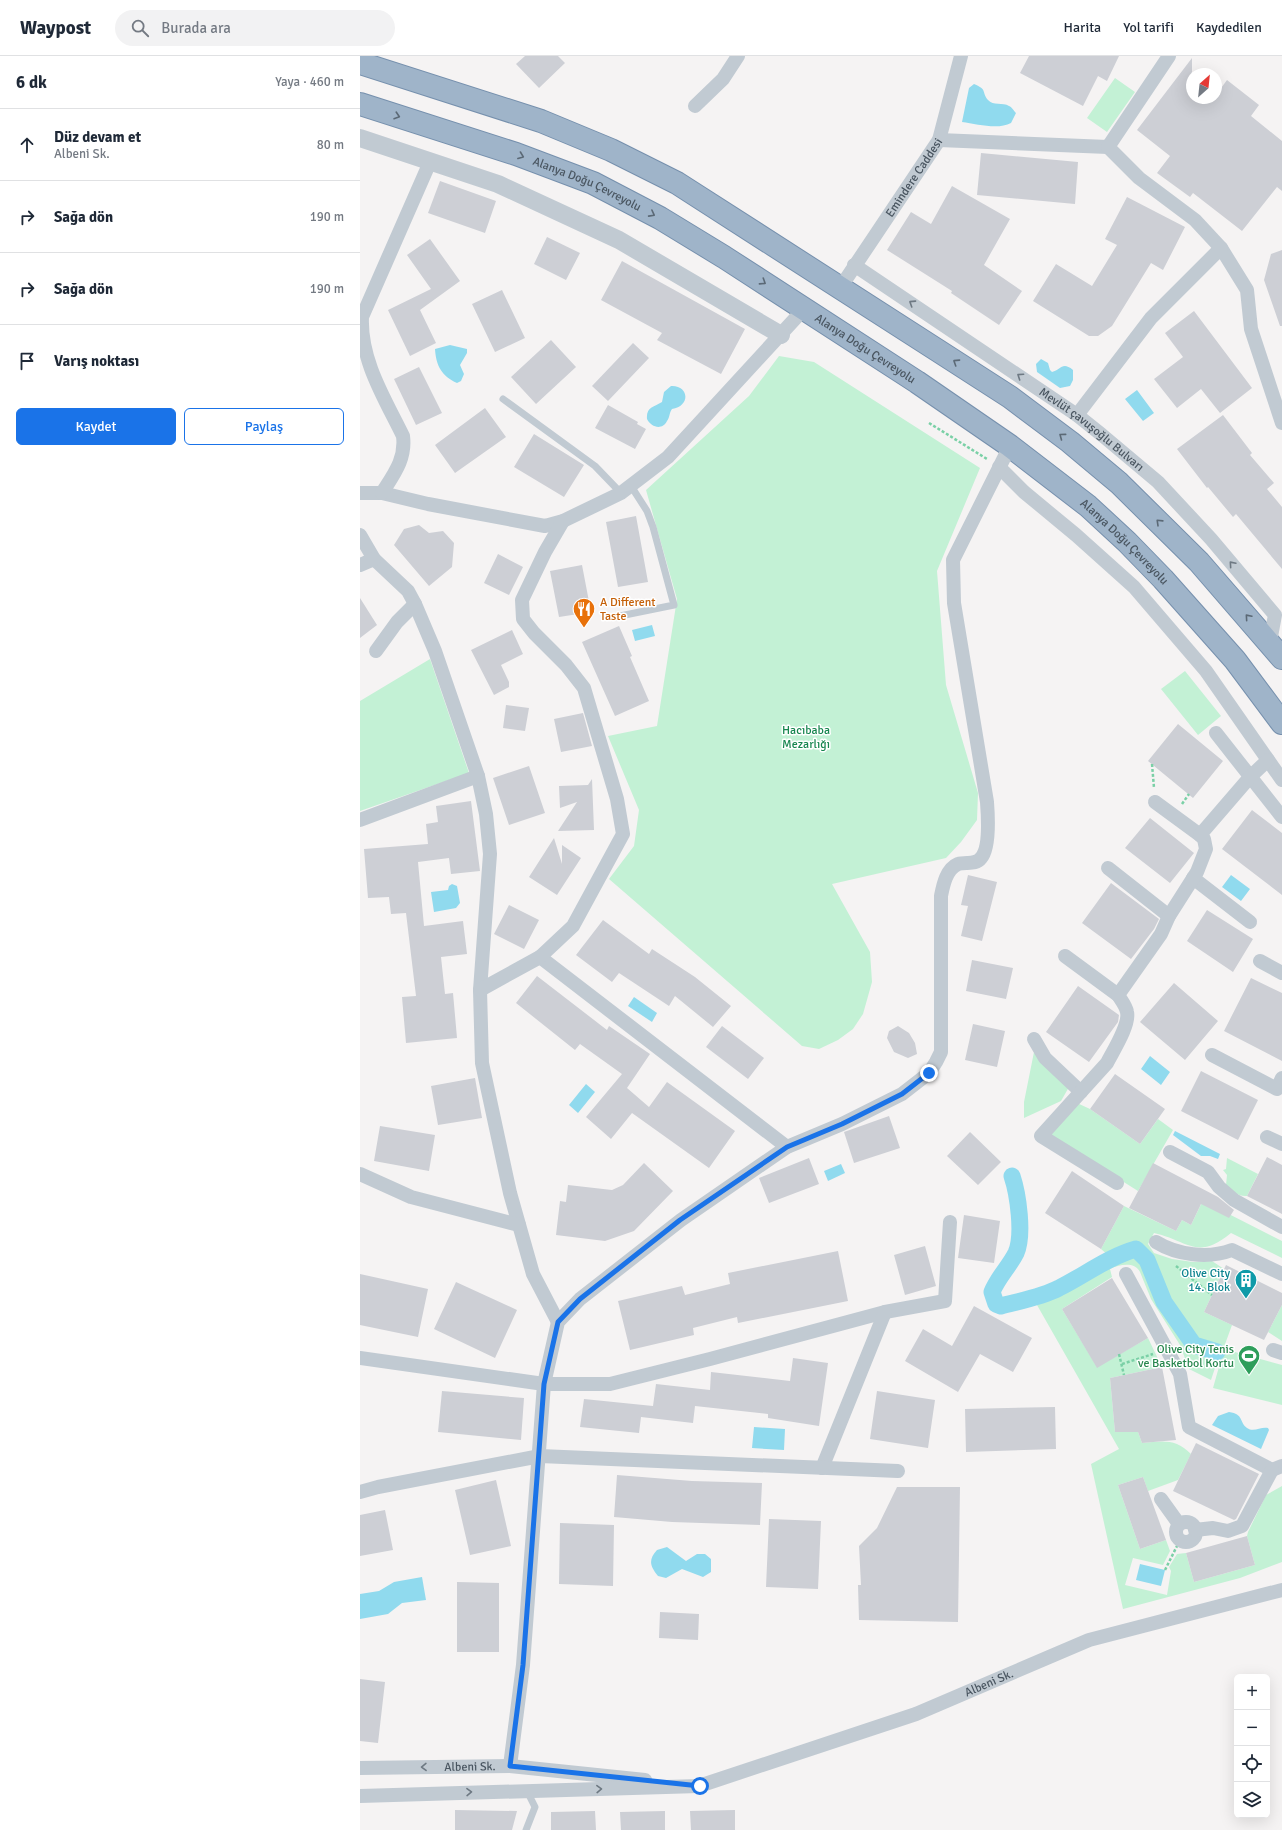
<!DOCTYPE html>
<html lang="tr">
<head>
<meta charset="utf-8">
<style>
  :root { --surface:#fff; --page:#f2f2f3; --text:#1f2937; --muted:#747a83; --line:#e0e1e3; --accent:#1a73e8 }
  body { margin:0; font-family:Signika,sans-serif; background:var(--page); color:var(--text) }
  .controls { position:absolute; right:12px; bottom:12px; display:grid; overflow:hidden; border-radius:6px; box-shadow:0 4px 16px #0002 }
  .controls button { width:36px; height:36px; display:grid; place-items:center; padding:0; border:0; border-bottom:1px solid var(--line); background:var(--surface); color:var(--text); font:20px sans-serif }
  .compass { position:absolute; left:826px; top:12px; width:36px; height:36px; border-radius:50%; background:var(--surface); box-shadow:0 4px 16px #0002; rotate:27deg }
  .stop { position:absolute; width:12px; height:12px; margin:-9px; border:3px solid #1a73e8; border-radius:50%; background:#fff }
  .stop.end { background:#1a73e8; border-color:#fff; box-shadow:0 1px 4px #0008 }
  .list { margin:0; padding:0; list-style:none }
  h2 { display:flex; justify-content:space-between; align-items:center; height:52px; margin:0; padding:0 16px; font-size:17px }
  h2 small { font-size:13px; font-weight:400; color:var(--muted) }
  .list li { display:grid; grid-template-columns:26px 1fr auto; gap:12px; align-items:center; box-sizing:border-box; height:72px; padding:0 16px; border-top:1px solid var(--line) }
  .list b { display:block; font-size:15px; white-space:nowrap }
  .list p { margin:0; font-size:13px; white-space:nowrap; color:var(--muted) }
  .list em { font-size:13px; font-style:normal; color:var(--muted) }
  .actions { display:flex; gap:8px; padding:12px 16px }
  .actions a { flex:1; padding:9px 0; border:1px solid var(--accent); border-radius:6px; text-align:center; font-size:14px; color:var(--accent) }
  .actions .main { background:var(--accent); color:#fff }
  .icon { flex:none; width:22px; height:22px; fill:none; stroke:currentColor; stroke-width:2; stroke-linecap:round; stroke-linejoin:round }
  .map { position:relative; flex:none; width:922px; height:1774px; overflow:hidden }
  header { display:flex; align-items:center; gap:24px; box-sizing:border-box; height:56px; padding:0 20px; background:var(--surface); border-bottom:1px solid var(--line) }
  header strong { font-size:19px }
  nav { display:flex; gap:22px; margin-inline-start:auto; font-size:14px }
  .search { width:280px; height:36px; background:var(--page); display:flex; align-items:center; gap:10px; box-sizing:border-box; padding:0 14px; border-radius:22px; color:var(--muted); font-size:15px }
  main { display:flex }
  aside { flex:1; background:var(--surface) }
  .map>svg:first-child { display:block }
  .green { fill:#c3f1d5 }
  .water { fill:#90daee }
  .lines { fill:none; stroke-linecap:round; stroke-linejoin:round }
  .canal { stroke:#90daee; stroke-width:17 }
  .building { fill:#cdcfd5 }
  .trunk-casing { stroke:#7690ad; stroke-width:24 }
  .path { stroke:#7ad0a6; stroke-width:2.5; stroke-dasharray:3 2; stroke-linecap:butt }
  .service { stroke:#c1cad2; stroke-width:7 }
  .minor { stroke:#c1cad2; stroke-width:14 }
  .tertiary { stroke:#c1cad2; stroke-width:18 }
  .trunk { stroke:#9fb4c9; stroke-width:22 }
  .oneway { stroke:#5b6976 }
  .oneway2 { stroke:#6e7983 }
  .route { stroke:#1a73e8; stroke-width:5 }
  .labels { text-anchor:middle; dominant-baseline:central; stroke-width:3; stroke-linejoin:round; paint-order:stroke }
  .street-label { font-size:12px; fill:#4a5661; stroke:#fff }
  .food-label { font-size:12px; fill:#c56008; stroke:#fff; text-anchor:start }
  .park-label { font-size:12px; fill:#17864f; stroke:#fff }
  .culture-label { font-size:12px; fill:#0d838f; stroke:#fff; text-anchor:end }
  .leisure-label { font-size:12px; fill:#27864d; stroke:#fff; text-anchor:end }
</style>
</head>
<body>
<header>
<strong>Waypost</strong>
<div class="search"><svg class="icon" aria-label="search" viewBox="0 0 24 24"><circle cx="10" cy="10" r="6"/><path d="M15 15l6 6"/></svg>Burada ara</div>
<nav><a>Harita</a><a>Yol tarifi</a><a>Kaydedilen</a></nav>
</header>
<main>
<aside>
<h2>6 dk<small>Yaya · 460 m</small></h2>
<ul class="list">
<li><svg class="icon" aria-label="ahead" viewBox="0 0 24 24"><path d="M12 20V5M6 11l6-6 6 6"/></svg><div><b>Düz devam et</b><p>Albeni Sk.</p></div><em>80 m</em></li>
<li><svg class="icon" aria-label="right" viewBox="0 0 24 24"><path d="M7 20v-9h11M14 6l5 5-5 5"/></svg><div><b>Sağa dön</b></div><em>190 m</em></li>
<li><svg class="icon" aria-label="right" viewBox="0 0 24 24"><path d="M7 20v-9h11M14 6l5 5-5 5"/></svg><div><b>Sağa dön</b></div><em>190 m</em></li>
<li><svg class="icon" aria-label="arrive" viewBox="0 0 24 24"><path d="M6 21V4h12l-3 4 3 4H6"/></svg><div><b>Varış noktası</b></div></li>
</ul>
<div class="actions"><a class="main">Kaydet</a><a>Paylaş</a></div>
</aside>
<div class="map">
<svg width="922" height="1774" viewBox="0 0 922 1774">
  <rect width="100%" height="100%" fill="#f5f3f3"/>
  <path class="green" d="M755,22L775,36L747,76L727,62Z
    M419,300L454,306L620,412L577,515L586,629L618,737L617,764L601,786L586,802L472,828L510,896L512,926L503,958L493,973L478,984L459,993L442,990L249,823L274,790L279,754L248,680L297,670L317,543L286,434L389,340Z
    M70,603L109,717L0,755V645Z
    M825,615L861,660L838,679L801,633Z
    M675,991L709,1031L701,1045L664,1062V1046Z
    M717,1047L730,1053L780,1088L798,1063L813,1074L778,1135L689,1079Z
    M867,1102L898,1118L887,1140C879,1141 872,1135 866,1129L867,1119L863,1114L866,1113Z
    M846,1138L857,1152L922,1185V1202L871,1177C837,1205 829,1185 794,1177L788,1188L794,1197L812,1203L833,1206L852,1205L864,1213L844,1256L872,1269L864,1291L860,1293L841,1288L836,1285L800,1230L794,1207L779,1192L775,1191L748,1199L741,1193L764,1150L816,1175L822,1164L831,1169Z
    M776,1196L785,1205L797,1243L832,1292L859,1300L851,1324L829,1313L820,1289L791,1243L780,1216C774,1205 759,1209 750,1213L752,1221L702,1253L737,1311L788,1282L802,1311L750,1322L755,1376H778L782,1387C802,1385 816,1382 831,1398L818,1424L788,1435L783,1421L758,1429L780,1493L806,1484L810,1495L803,1509L773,1502L765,1529L807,1539L811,1515L809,1511L817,1498L826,1497L834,1526L895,1509L887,1480L888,1476L906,1439L922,1430V1506L880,1522L763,1553L731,1408L759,1393L677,1249L760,1201Z
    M922,1249V1285L908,1276Z
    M864,1293L922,1309V1349L853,1332Z"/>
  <path class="water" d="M614,28C628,34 621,35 628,44C633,50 643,46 649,50C652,51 654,55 656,57L651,67C638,74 617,68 602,66L609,32Z
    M90,289L107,293V297L100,309L104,318L101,325L97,327C82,320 76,310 75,293Z
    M681,303L688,307L690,314L692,316C701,314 702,305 713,314V324L710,330L700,332L677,316L676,308Z
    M311,330C329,329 331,350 312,353C309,357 310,361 307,365C302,375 291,371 287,363C286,351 294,351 302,346L304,336Z
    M777,334L794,357L783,365L765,343Z
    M292,569L295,580L275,585L272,574Z
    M871,819L890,833L881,845L862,831Z
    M92,828L97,830L100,847L96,852L74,856L71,836L88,834L89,830Z
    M274,941L297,957L292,966L268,950Z
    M790,1000L810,1016L801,1029L781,1013Z
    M226,1028L235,1036L218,1057L209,1049Z
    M815,1075L860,1098L858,1103L850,1100H841L813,1079Z
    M481,1108L485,1117L468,1125L464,1115Z
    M869,1356C884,1358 879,1366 887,1372C894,1377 901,1370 908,1372L909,1374L901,1393L852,1369L858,1360Z
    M394,1371L425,1373L424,1394L392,1392Z
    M307,1491L326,1505L337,1498H345L351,1503V1516L343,1521L322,1513L306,1522L298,1520C290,1510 288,1504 297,1494Z
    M780,1508L805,1514L801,1530L776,1524Z
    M62,1521L66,1544L42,1547L28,1558L0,1563V1538L19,1535L34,1526Z"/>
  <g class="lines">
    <path class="canal" d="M652,1120C658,1138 664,1179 656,1197C649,1211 638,1221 632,1236L636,1248L641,1250C660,1245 682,1241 699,1232C725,1219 748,1201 776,1193L787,1204L804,1246L834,1289L857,1296"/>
  </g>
  <path class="building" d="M165,0H198L205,7L179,32L156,8Z
    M669,0H759L747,25L738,20L723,50L660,17Z
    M832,2V42H856V39L867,24L899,49L891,60L922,85V135L917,131L882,175L833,137L830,141L797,117L810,100L777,74Z
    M621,97L718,106L715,148L617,139Z
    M80,125L136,145L125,177L68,157Z
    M592,130L650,163L624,209L662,235L639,269L591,237L592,235L527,194L551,156L571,168Z
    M767,141L825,171L803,214L791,207L752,270L738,280H729L673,245L696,208L732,230L757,189L745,183Z
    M187,181L220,197L206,224L174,208Z
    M70,183L100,225L60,254L76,287L50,300L28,254L71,233L47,199Z
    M922,194V270H920L904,224L911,198Z
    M262,205L385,273L361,318L297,284L302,277L241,244Z
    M142,234L165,282L135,296L112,248Z
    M834,255L892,332L860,357L841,333L817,352L794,323L823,301L805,277Z
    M191,284L216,311L176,348L151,321Z
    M273,287L289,302L248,345L232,330Z
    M59,311L82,357L56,369L34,323Z
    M248,349L278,366L277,368L286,373L275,393L235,372Z
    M125,352L146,381L95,417L75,389Z
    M863,359L892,397L890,399L914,427L907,433L922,451V513L876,458L873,461L848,431L847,432L817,393Z
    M174,378L224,409L204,441L154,411Z
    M276,460L288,526L258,531L246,466Z
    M59,469L69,477L83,475L94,487L92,511L69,530L34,489L44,473Z
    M138,498L163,511L149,539L124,527Z
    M222,509L231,556L199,561L190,515Z
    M0,542L17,569L0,582Z
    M259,570L272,600L270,601L289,645L255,660L222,586Z
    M152,574L163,598L141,609L149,626V631L134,639L111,594Z
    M146,649L169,652L165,675L143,672Z
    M223,657L232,690L201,696L194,663Z
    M818,668L863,705L833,742L788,705Z
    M169,710L185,757L149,769L133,722Z
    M232,723L234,774L198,775L217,746L200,752L199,730L228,729Z
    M111,745L120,815L91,818L89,802L58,806L64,870L103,865L107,898L81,901L85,938L93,937L97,982L46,987L42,941L56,940L46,857L31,858L29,841L8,842L4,793L68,788L66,768L78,766L76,750Z
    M892,754L922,777V839L862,793Z
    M790,762L834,797L810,827L765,792Z
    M194,782L202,808V789L221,802L197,839L169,821Z
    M608,819L637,826L622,885L601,880L608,850L601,849Z
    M751,827L799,863L794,873L771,903L722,867Z
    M149,849L179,864L164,893L134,878Z
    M847,854L893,883L873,916L827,885Z
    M243,864L289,898L292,893L335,921L371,950L353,971L315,940L309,950L259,917L252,926L216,899Z
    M612,904L653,912L646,943L606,935Z
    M177,920L247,974L249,970L290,998L267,1032L289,1051L307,1026L375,1075L349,1112L272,1057L251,1083L226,1061L262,1018L220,988L215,994L156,947Z
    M891,922L922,937V1005L864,975Z
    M814,927L858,965L825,1004L780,966Z
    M718,930L759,959L758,966L729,1006L686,976Z
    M613,968L645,975L637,1011L605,1004Z
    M362,970L404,1002L388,1023L346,991Z
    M538,970L549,977L555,987L557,998L548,1002L534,996L527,982L529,975Z
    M841,1015L898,1044L878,1084L821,1055Z
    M755,1018L805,1053L780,1088L730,1053Z
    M115,1022L122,1062L78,1069L71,1030Z
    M529,1060L540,1092L494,1107L484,1076Z
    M20,1070L75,1079L69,1115L14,1105Z
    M610,1076L641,1106L618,1129L587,1100Z
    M907,1101L922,1109V1158L887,1140Z
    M449,1102L459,1128L409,1147L399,1122Z
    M284,1107L313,1135L274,1175L245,1185L196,1179L200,1145L206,1146L208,1129L252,1134L263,1129Z
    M793,1107L858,1141L874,1154L869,1162L841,1148L831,1169L822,1164L816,1175L769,1152Z
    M712,1115L764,1150L741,1193L685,1157Z
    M604,1159L640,1165L634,1207L598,1202Z
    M565,1190L576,1230L545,1239L534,1199Z
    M478,1195L488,1245L378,1267L377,1261L333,1272L334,1279L270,1294L258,1245L322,1230L325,1239L370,1228L368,1217Z
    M866,1209L922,1237V1249L904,1284L844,1256Z
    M0,1218L68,1233L58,1281L0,1269Z
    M752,1222L788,1282L737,1312L702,1253Z
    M96,1226L157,1254L135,1302L74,1273Z
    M614,1250L672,1282L653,1316L620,1298L598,1336L545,1305L563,1273L592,1290Z
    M433,1302L468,1307L459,1370L408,1362V1358L335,1350L333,1367L281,1361L279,1377L220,1371L224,1343L293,1350L296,1328L350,1334L351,1316L430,1325Z
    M802,1311L816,1384L782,1387L778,1376H755L750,1322Z
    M82,1335L164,1342L161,1384L78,1376Z
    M517,1335L575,1344L568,1392L510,1383Z
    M695,1351L696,1393L606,1396L605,1353Z
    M836,1387L899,1418L876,1463L874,1464L813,1435Z
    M257,1419L332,1425L402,1427L400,1469L312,1466L254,1461Z
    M783,1421L806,1484L780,1493L758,1429Z
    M136,1424L151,1490L110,1499L95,1434Z
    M537,1431H600L598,1566L499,1564L498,1529H501L499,1490L517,1472Z
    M25,1454L33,1494L0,1500V1459Z
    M409,1463L461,1465L458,1533L406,1531Z
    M200,1467L254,1469L253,1530L199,1528Z
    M887,1480L895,1509L834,1526L826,1497Z
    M97,1526L139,1527V1596H97Z
    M300,1556L339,1558L338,1584L299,1582Z
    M0,1623L25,1626L18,1687L0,1685Z
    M95,1754L157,1755L152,1774H95Z
    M375,1754V1774H331L330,1755Z
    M235,1755L236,1774H191V1756Z
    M305,1755V1774H261L260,1756Z"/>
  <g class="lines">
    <g class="trunk-casing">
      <g id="trunk">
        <path d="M0,7L181,65L251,94L317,127L577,294L650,341L710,386L759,427L839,506L922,602"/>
        <path id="s5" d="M0,48L156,98L233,127L300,162L364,201L557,326L650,390L728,450L767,486L803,523L875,604L922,667"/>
      </g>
    </g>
    <path class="path" d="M569,367L627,403
      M792,708L794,732
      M822,748L829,738
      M816,1210L852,1239
      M759,1298L764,1319
      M762,1308L793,1298
      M805,1514L820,1484"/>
    <path class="service" d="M143,343L235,410L261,437
      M255,561L314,549L293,471L287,455L271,430
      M166,1774L175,1751L167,1735"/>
    <g class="minor">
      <path d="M335,50L363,23L378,0"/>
      <path d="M579,84L748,91L809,0"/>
      <path d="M748,91L779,122L835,164L861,192L887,234L891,273L922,367"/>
      <path id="s1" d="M494,209L717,359L742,379L798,426L851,483L915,559L910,586"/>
      <path id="s2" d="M480,232L579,84L601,0"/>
      <path d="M717,359L791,262L861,192"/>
      <path d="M639,411L664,436L716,479L774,531L846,615L922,724"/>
      <path d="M0,437H22L68,448L185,470L203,465L261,437L308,401L444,253"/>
      <path d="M22,437C34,418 46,403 43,380C25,343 0,304 2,261L70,106"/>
      <path d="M0,479L14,503L48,535L55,548L75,595L118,720L126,758L130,798L120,934L122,1007L150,1137L173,1218L198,1266"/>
      <path d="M0,509L14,503"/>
      <path d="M16,595L37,566L55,548"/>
      <path d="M856,677L922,761"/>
      <path d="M795,746L840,779"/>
      <path d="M0,764L118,720"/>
      <path d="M748,812L809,860"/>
      <path d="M833,822L890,866"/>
      <path d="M705,900L758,939"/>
      <path d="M180,901L427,1091"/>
      <path d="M900,905L922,917"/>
      <path d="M120,934L180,901L213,870L263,778L257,743L224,632L206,609L174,577L163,563L162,544L185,496L203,465"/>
      <path d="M674,983L685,1002L721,1036"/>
      <path d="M852,999L917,1033L922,1022"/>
      <path d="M907,1081L922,1088"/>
      <path d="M810,1096L848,1116L859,1131L874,1144L922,1171"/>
      <path d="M0,1118L51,1141L159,1169"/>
      <path d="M757,1127L681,1080L747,1007C753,995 770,969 767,956C766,950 761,944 758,939L801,878L809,860L837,816L846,793L844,783L840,779L890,721L908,704"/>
      <path d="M796,1186C817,1199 848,1203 872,1194L922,1218"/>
      <path d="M766,1218L820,1318L829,1371L912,1414L922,1410"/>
      <path d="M913,1294L922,1297"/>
      <path d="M0,1302L184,1328H250L350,1303L525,1256L585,1245L590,1166"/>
      <path d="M462,1412L525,1256"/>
      <path d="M0,1436L18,1431L180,1400L538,1415"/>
      <path d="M801,1443L819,1468"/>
      <circle cx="826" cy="1476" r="10"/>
      <path d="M835,1474L853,1472L868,1475L882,1470L912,1414"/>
      <path d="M150,1710L163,1609L184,1328L198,1266L220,1243L321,1164L427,1091L482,1068L542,1038L569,1017L576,1006L581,996V840C583,830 586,813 598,808C606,805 615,810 621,802C630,792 628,759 627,746L594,547L593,504L650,390"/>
      <path id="s3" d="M0,1712L150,1710L285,1724"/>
      <path id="s4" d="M0,1740L339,1730L556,1658L729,1584L922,1534"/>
    </g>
    <path class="tertiary" d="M0,82L138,128L259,184L421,279"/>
    <use href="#trunk" class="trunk"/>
  </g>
  <defs><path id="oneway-chevron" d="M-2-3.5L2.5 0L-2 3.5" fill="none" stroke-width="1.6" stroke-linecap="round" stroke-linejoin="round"/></defs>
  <g class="oneway">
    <use href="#oneway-chevron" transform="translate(37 60) rotate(18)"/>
    <use href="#oneway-chevron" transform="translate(161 100) rotate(21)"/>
    <use href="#oneway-chevron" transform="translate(292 158) rotate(28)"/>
    <use href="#oneway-chevron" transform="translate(403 226) rotate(33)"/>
    <use href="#oneway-chevron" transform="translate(596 306) rotate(-147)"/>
    <use href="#oneway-chevron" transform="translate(702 380) rotate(-143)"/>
    <use href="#oneway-chevron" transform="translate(799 466) rotate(-136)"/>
    <use href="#oneway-chevron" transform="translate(888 561) rotate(-131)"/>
  </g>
  <g class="oneway2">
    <use href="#oneway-chevron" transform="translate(552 247) rotate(-147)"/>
    <use href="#oneway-chevron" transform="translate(660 320) rotate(-146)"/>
    <use href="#oneway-chevron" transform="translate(872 508) rotate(-131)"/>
    <use href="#oneway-chevron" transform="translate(64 1711) rotate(179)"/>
    <use href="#oneway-chevron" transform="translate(239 1733) rotate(-2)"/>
    <use href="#oneway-chevron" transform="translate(109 1736) rotate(-1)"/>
  </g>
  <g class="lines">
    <path class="route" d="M340,1730L150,1710L163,1609L184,1328L198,1266L220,1243L320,1164L427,1091L482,1068L542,1038L569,1017"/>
  </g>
  <defs>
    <g id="restaurant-pin" transform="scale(1.15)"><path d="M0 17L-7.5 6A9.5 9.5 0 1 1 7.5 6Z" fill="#e8710a" stroke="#fff"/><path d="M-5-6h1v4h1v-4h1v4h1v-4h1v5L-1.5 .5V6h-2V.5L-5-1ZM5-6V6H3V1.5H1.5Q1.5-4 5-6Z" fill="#fff"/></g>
    <g id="building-pin" transform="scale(1.15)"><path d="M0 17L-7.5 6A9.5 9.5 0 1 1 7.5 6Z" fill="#0f9aa8" stroke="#fff"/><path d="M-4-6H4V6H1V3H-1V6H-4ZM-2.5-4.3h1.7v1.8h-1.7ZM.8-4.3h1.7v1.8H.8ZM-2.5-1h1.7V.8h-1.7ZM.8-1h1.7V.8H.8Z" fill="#fff"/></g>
    <g id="stadium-pin" transform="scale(1.15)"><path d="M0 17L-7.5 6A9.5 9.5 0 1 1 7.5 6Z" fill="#2e9e5b" stroke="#fff"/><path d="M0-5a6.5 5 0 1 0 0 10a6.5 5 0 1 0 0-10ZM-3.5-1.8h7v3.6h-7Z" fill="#fff"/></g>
  </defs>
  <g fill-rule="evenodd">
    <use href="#restaurant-pin" x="224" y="553"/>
    <use href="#building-pin" x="886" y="1224"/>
    <use href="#stadium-pin" x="889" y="1300"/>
  </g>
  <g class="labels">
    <g class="street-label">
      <text stroke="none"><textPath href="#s2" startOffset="133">Emindere Caddesi</textPath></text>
      <text stroke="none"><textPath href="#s5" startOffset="241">Alanya Doğu Çevreyolu</textPath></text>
      <text stroke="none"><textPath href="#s5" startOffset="565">Alanya Doğu Çevreyolu</textPath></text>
      <text stroke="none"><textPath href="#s1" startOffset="289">Mevlüt çavuşoğlu Bulvarı</textPath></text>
      <text stroke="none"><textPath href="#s5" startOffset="889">Alanya Doğu Çevreyolu</textPath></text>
      <text stroke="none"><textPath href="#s4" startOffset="647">Albeni Sk.</textPath></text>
      <text stroke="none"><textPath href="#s3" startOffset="110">Albeni Sk.</textPath></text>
    </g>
    <g class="food-label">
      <text x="240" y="546">A Different<tspan x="240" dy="14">Taste</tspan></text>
    </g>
    <g class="park-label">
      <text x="446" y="674">Hacıbaba<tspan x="446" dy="14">Mezarlığı</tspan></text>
    </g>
    <g class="culture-label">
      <text x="870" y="1217">Olive City<tspan x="870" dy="14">14. Blok</tspan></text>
    </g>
    <g class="leisure-label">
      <text x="874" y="1293">Olive City Tenis<tspan x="874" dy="14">ve Basketbol Kortu</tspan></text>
    </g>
  </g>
</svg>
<div class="controls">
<button>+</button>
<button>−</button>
<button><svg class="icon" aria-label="locate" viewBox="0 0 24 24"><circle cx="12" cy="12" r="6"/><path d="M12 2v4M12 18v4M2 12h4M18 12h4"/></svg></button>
<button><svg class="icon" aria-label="layers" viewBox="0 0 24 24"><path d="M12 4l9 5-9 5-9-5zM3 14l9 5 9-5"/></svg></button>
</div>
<svg class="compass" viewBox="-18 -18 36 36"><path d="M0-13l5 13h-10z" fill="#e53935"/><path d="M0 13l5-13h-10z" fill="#747a83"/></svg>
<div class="stop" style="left:340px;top:1730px"></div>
<div class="stop end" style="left:569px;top:1017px"></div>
</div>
</main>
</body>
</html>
